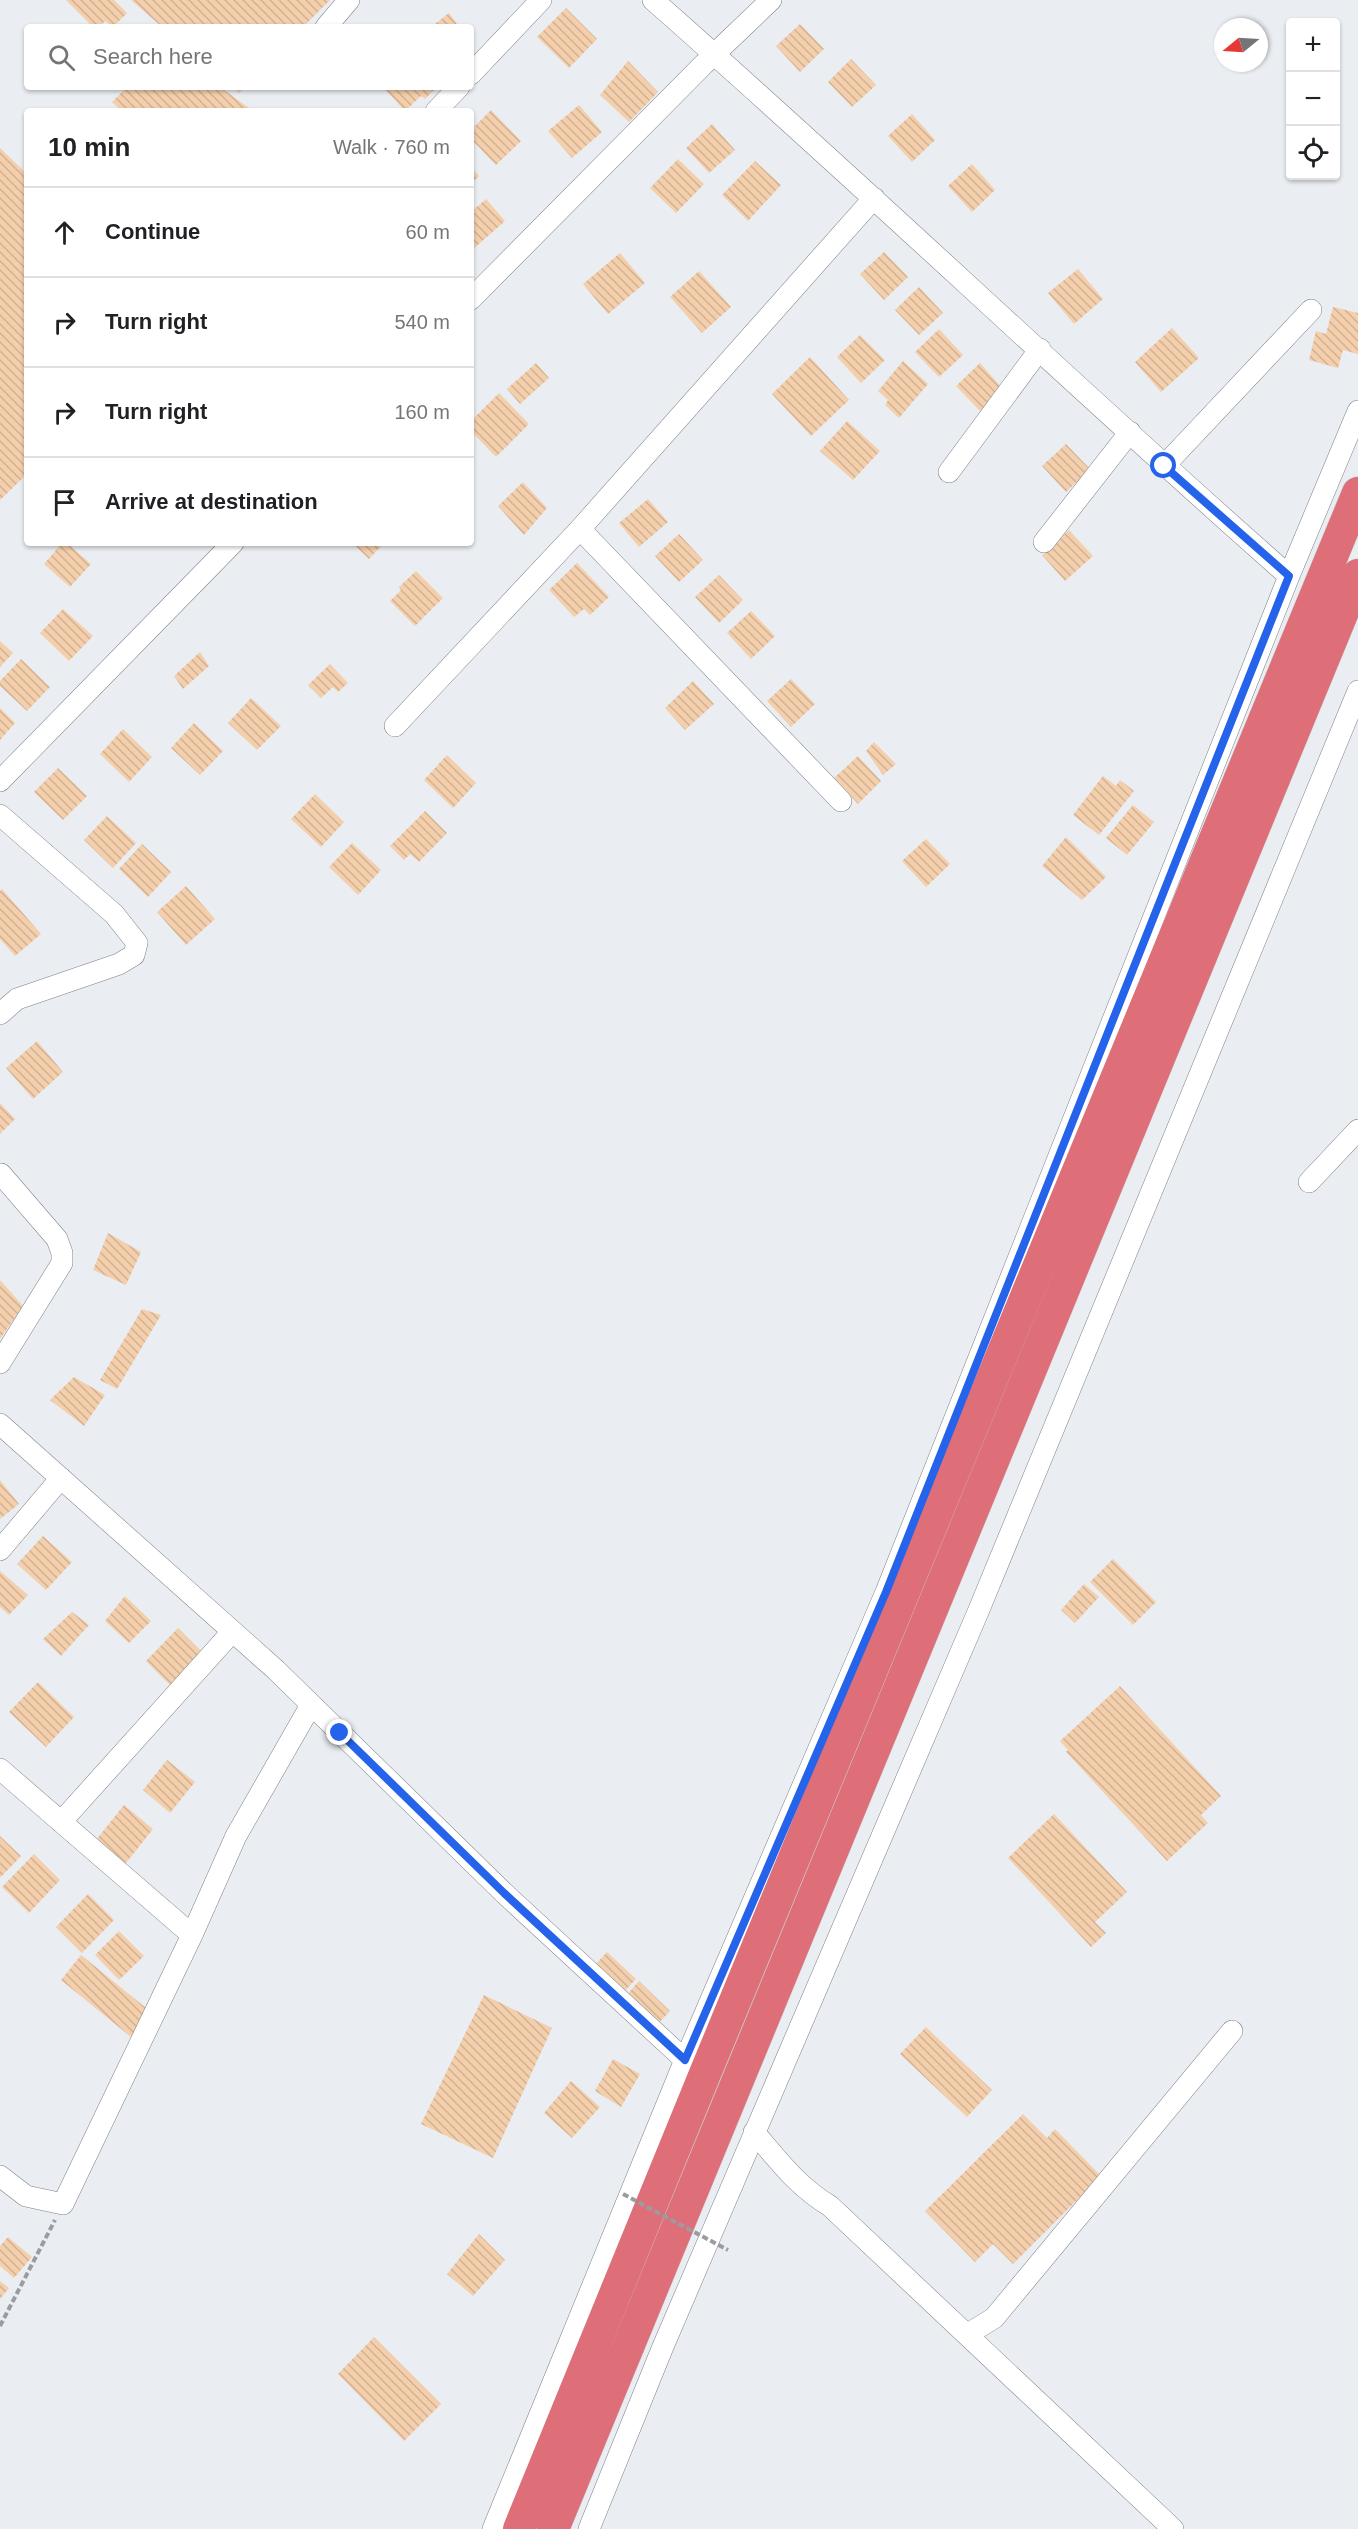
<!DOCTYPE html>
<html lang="en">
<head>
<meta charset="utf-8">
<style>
  :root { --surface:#fff; --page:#f2f2f2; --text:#202124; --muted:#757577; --line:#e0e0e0 }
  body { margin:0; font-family:Helvetica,sans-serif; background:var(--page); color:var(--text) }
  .controls { position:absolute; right:18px; top:18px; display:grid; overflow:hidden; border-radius:6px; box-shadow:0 2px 4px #0004 }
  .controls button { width:54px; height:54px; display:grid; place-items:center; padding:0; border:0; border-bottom:2px solid var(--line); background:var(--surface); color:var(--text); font:30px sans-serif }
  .compass { position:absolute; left:1214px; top:18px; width:54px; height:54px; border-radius:50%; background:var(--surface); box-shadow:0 2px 4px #0004; rotate:252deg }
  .stop { position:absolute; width:18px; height:18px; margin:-14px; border:4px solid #2563eb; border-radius:50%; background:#fff }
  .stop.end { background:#2563eb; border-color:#fff; box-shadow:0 2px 6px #0008 }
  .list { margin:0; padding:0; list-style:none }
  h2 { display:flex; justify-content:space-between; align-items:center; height:78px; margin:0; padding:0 24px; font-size:26px }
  h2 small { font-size:20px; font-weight:400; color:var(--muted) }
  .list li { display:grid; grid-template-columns:39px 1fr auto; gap:18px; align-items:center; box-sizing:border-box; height:90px; padding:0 24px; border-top:2px solid var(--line) }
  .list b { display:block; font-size:22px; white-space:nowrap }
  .list em { font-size:20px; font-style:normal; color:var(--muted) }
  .icon { flex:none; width:33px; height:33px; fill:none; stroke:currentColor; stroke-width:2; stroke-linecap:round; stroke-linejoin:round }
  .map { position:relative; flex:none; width:1358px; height:2529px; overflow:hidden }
  .search { position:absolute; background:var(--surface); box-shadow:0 2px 4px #0004; left:24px; top:24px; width:450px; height:66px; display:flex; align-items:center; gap:15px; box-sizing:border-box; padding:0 21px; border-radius:6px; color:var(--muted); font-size:22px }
  .panel { position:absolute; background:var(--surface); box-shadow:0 2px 4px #0004; left:24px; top:108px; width:450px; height:438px; border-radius:6px }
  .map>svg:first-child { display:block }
  .building { fill:url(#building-back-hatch) }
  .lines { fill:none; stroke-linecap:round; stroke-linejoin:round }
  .minor-casing { stroke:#7e8186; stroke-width:22 }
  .highway-casing { stroke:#cacacb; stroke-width:33 }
  .path { stroke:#9a9ca0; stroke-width:4; stroke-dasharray:6 3; stroke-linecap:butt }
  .minor { stroke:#fff; stroke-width:21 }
  .highway { stroke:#de6e78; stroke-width:32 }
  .path-bridge { stroke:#9a9ca0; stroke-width:4; stroke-dasharray:6 3; stroke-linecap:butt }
  .route { stroke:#2563eb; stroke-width:8 }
</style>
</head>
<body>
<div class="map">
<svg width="1358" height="2529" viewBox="0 0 1358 2529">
  <defs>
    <pattern id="building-back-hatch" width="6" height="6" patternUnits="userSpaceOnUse" patternTransform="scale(1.5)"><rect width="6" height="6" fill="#f4cfac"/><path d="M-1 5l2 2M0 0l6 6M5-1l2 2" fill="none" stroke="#d1b194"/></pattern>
  </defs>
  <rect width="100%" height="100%" fill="#eaedf2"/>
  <path class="building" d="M66,0H114L127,13L113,27L105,21L99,27H93Z
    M131,0H330L303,27H162Z
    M566,8L597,39L569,68L537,37Z
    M449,13L459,27H431Z
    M800,24L824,49L800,72L776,46Z
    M851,59L876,85L852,107L828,82Z
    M628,61L658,92L629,122L600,95Z
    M127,87H220L253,111H122L112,102Z
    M232,87H245L239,93Z
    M383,87H437L425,99L421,96L405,111Z
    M579,105L602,132L572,158L548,131Z
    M491,110L521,141L496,165L471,139V130Z
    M912,114L935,140L912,162L888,136Z
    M712,124L735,150L709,173L686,148Z
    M0,148L27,174V474L0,500Z
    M678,159L704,184L676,213L650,188Z
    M755,161L781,185L748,221L722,195Z
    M972,164L995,190L972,212L948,186Z
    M471,167L479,176L471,184Z
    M486,199L505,221L471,251V212Z
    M884,252L908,277L884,300L860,274Z
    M620,253L645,283L608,314L583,284Z
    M1078,269L1103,299L1074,324L1048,293Z
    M699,271L731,307L702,333L670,297Z
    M919,287L943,313L919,335L895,310Z
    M1333,307L1358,313V354L1343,350L1338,368L1309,360L1316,331L1326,334Z
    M1172,328L1199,358L1161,392L1135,362Z
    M939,329L963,355L939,377L915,352Z
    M860,335L885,360L861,383L837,357Z
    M810,357L849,400L811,436L772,394Z
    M903,361L928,384L899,418L885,405L888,400L878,391Z
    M536,363L549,378L520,404L507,389Z
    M980,363L1003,389L980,411L956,386Z
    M499,393L529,424L496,457L471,431V421Z
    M847,421L880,451L853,480L820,451Z
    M1066,444L1090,469L1066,492L1042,466Z
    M523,482L547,508L524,535L498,506Z
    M648,499L668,522L639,547L619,523Z
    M1069,530L1093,556L1065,581L1042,555Z
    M679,534L703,560L679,582L655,556Z
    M62,543H67L91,564L70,587L44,564Z
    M352,543H384L369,559Z
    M577,563L609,597L590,615L584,609L574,617L549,590Z
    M416,571L443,598L415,626L390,601L401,590L399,587Z
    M719,575L743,600L719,623L695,597Z
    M63,609L93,636L69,661L40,633Z
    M751,611L775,636L751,659L727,633Z
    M0,641L13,653L0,667Z
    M200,652L209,666L183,689L174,676Z
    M21,659L50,687L27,711L0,686V681Z
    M330,664L348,683L338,692L333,687L321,698L308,685Z
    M791,679L815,704L791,727L767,701Z
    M693,681L714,704L685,730L665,708Z
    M251,698L281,726L257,750L228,723Z
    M0,708L15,723L0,740Z
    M194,723L223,751L200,775L171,748Z
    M123,729L152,757L129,782L100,754Z
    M874,742L896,764L883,775L866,751Z
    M447,755L476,783L453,808L424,780Z
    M858,756L881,781L858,804L834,778Z
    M58,768L87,796L63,820L34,792Z
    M1103,776L1116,786L1120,780L1134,791L1099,835L1073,815Z
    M315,794L344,822L321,847L291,819Z
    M1133,805L1154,822L1127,855L1106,838Z
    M425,811L447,833L419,862L410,854L404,860L390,846Z
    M107,816L136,843L113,868L84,840Z
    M1066,837L1106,877L1082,900L1042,866Z
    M926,839L950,864L926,887L902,861Z
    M352,843L381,870L358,895L329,867Z
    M142,844L171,872L148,897L119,869Z
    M186,886L215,919L186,945L157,912Z
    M2,889L41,934L15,956L0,939V891Z
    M37,1041L63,1072L33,1099L6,1068Z
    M0,1103L15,1119L0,1134Z
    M108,1233L141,1252L126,1285L93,1270Z
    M0,1280L23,1306L0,1339Z
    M142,1309L161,1315L117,1389L100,1380Z
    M74,1377L105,1395L84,1426L50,1400Z
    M0,1480L19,1504L0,1519Z
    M43,1536L72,1562L46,1590L17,1564Z
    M1113,1559L1156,1602L1133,1625L1090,1582Z
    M0,1571L28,1595L9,1615L0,1607Z
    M1084,1584L1099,1597L1075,1623L1061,1610Z
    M125,1596L151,1621L129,1643L105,1621Z
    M72,1612L89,1625L61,1656L43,1639Z
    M178,1628L204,1654L172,1687L146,1661Z
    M38,1682L74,1717L46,1747L9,1712Z
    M1120,1686L1221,1796L1201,1815L1208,1823L1167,1861L1066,1752L1068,1750L1060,1741Z
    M167,1760L195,1782L170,1813L143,1790Z
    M124,1805L153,1829L126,1863L96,1840Z
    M1054,1814L1127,1892L1095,1922L1106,1933L1091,1947L1008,1858Z
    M0,1836L21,1856L0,1878Z
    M34,1854L60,1880L29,1913L2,1887Z
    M88,1894L114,1920L82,1953L56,1927Z
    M119,1931L144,1956L119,1980L95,1955Z
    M607,1952L636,1979L622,1994L593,1967Z
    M81,1955L151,2012L131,2037L61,1980Z
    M639,1981L670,2011L657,2025L626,1996Z
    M484,1995L552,2028L493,2158L421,2124Z
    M926,2027L992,2090L967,2117L900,2054Z
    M613,2059L640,2074L621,2107L595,2091Z
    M571,2081L600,2107L572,2138L544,2113Z
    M1023,2114L1047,2138L1055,2129L1101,2176L1013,2264L993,2244L975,2262L925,2211Z
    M479,2234L505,2260L473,2296L447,2274Z
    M8,2237L32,2257L14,2278L0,2266V2246Z
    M0,2281L9,2288L0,2299Z
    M374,2337L441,2404L404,2441L338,2374Z"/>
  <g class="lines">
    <g class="minor-casing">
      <path id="minor" d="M653,0C868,189 1074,387 1289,576
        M326,27L349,0
        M471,74L541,0
        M436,111L459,87
        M471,299L704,64L771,0
        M1164,466L1311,310
        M949,472L1040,349
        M580,529L841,801
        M1044,542L1130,432
        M395,726L580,529L874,198
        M0,781L233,543
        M0,815L114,914L137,943L134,955L119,964L17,999L0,1014
        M1309,1182L1358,1130
        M0,1363L62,1263V1253L57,1239L1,1174
        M0,1424L276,1670L504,1893L685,2060
        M0,1550L61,1478
        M0,1769L192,1935
        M61,1822L232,1632
        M754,2132C778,2160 798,2187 830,2206L1173,2529
        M0,2176L26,2196L63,2204L192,1935L236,1836L311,1705
        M968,2334L994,2318L1232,2031
        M493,2529L685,2060L886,1592L1289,576L1358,411
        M589,2529L662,2349L978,1612L1358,691"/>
    </g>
    <g class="highway-casing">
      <path id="highway" d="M519,2529L704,2076L1358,493
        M553,2529L1358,575"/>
    </g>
    <path class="path" d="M0,2326L55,2220"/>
    <use href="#minor" class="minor"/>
    <use href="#highway" class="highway"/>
    <path class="path-bridge" d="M623,2194L728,2250"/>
  </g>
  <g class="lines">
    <path class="route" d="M340,1733L504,1893L685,2060L886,1592L1289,576L1164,466"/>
  </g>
</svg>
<div class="controls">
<button>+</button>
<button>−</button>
<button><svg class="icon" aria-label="locate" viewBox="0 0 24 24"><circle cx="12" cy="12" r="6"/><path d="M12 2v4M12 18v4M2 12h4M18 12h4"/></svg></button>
</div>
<svg class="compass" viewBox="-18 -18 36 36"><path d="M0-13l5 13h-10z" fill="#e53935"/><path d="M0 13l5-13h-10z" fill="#757577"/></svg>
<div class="stop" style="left:1164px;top:466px"></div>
<div class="stop end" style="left:340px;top:1733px"></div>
<div class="search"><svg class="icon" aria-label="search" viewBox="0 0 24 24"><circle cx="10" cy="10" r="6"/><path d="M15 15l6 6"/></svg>Search here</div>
<section class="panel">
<h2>10 min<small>Walk · 760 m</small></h2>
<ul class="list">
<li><svg class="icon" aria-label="ahead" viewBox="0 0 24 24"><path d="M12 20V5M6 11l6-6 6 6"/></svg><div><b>Continue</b></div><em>60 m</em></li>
<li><svg class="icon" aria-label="right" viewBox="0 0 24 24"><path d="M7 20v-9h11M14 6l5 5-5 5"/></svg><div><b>Turn right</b></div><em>540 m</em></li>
<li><svg class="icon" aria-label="right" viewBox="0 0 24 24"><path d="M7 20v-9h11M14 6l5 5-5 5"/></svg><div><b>Turn right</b></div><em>160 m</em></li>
<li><svg class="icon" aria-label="arrive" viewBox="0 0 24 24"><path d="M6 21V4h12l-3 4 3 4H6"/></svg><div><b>Arrive at destination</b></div></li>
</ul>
</section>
</div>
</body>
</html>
